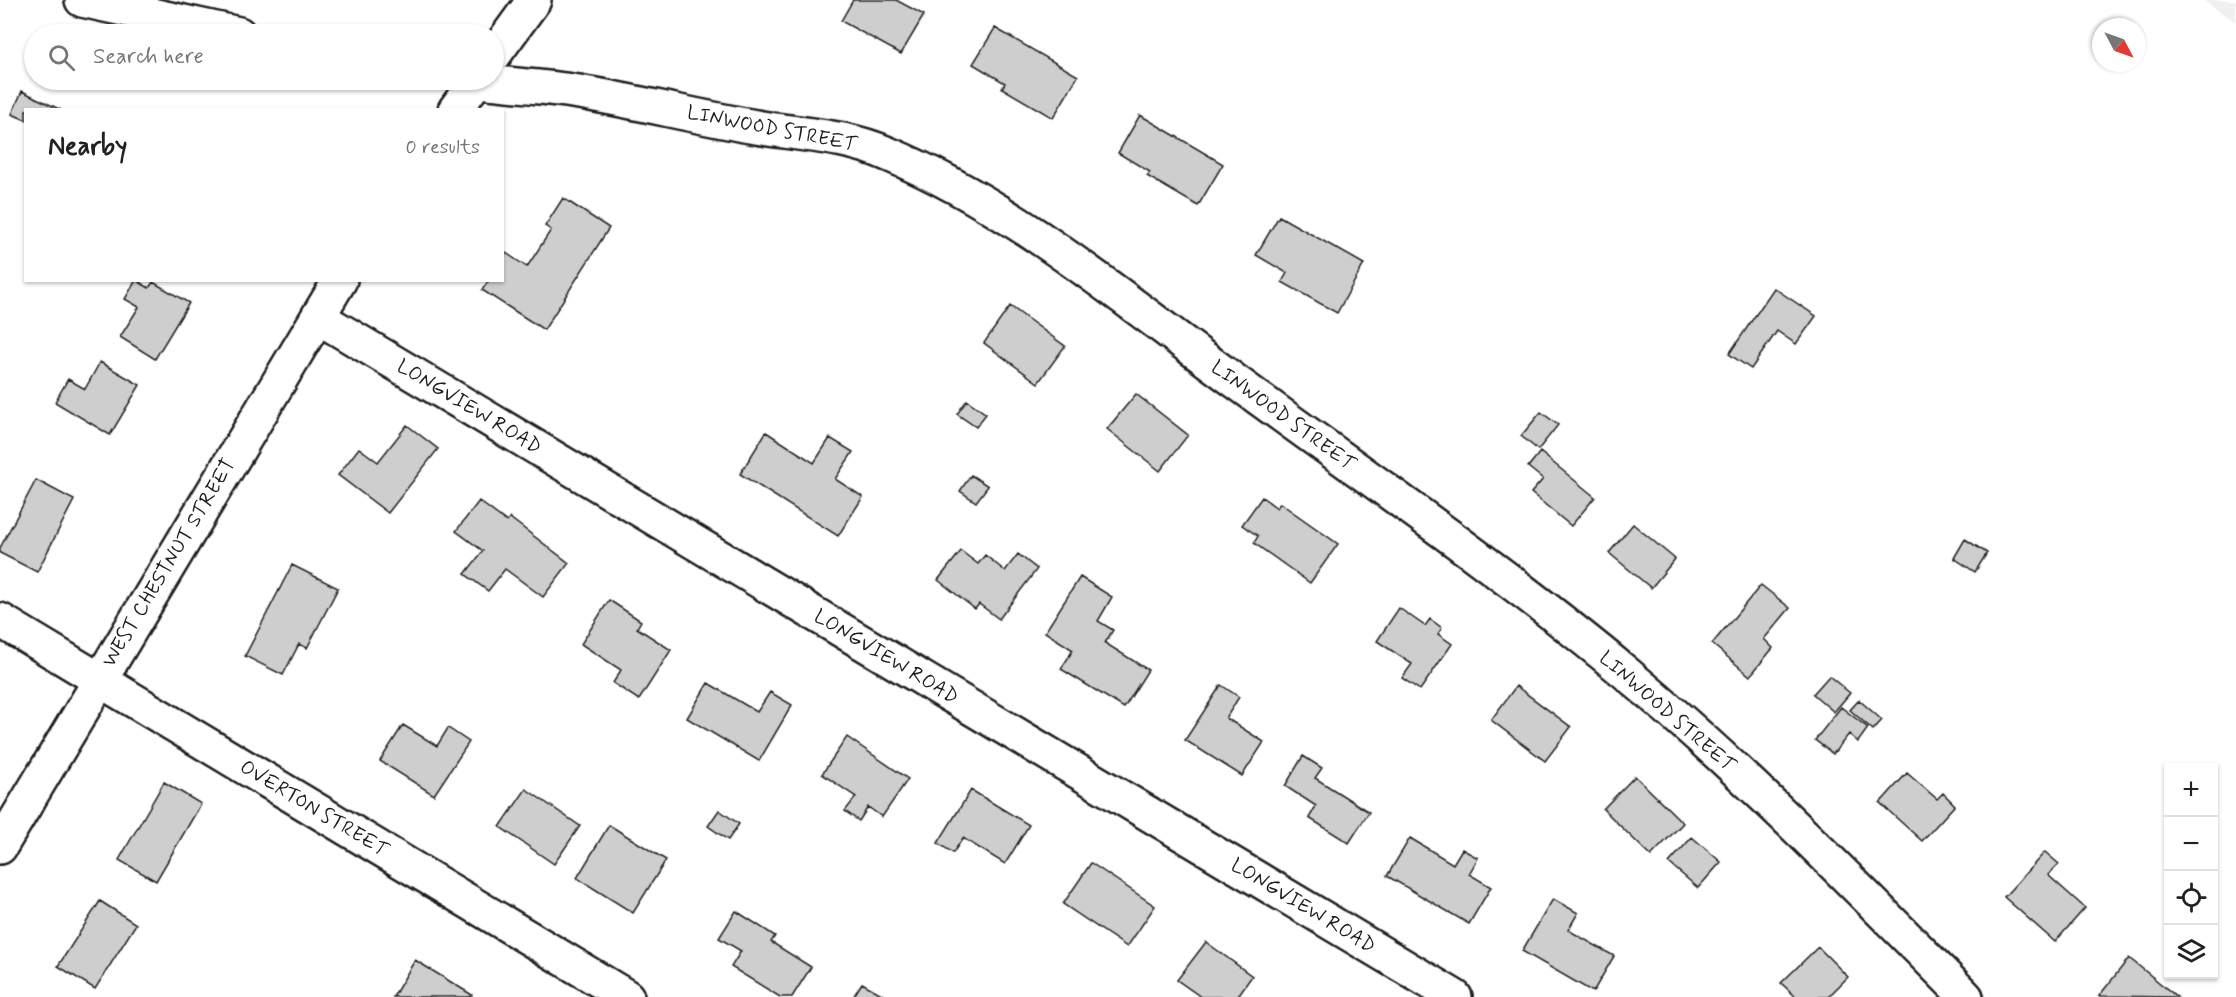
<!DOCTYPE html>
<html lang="en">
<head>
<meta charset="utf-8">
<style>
  :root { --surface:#fff; --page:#f2f2f2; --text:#222; --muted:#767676; --line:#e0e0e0 }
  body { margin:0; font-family:Mynerve,sans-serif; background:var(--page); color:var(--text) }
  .controls { position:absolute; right:18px; bottom:18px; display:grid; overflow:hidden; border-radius:0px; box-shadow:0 2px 4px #0004 }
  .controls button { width:54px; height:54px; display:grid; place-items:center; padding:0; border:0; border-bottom:2px solid var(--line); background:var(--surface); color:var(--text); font:30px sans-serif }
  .compass { position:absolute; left:2092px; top:18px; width:54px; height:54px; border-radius:50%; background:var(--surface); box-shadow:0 2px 4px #0004; rotate:131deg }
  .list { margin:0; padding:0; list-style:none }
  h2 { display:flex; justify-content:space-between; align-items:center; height:78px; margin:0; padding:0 24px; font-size:26px }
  h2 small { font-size:20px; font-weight:400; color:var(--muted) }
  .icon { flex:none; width:33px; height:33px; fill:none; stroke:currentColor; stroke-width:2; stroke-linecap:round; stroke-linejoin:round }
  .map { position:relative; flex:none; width:2236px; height:997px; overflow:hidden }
  .search { position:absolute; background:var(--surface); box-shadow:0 2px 4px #0004; left:24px; top:24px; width:480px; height:66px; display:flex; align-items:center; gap:15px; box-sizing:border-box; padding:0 21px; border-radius:33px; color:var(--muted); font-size:22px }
  .panel { position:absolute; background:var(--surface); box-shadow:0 2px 4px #0004; left:24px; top:108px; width:480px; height:174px; border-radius:0px }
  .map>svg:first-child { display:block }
  .built { fill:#f0f0f0 }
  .building { fill:#cecece; stroke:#1c1c1c; stroke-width:1.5 }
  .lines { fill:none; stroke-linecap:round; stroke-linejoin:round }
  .minor-casing { stroke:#1c1c1c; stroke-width:38 }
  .major-casing { stroke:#1c1c1c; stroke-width:38 }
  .minor { stroke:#fff; stroke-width:33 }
  .major { stroke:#fff; stroke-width:33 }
  .labels { text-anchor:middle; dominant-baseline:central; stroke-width:4.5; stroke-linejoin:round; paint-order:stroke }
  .street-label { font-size:20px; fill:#1c1c1c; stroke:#fff }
</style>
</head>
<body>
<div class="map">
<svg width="2236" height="997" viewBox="0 0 2236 997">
  <rect width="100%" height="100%" fill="#fff"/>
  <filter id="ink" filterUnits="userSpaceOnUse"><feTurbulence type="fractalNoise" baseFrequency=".0167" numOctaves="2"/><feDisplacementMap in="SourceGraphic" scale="12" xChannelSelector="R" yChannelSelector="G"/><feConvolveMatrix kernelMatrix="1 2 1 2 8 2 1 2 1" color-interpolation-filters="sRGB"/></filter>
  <g filter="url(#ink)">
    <path class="built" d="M2202,0H2236V22Z"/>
    <path class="building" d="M853,0H896L924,15L901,54L841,21Z
      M995,28L1078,76L1053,118L1002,88L1005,83L973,64Z
      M22,91L61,110H26V120L12,114Z
      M1140,115L1223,164L1198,206L1147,176L1150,172L1118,153Z
      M563,198L609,228L544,330L482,290L489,280H502V259L506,253L527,267L551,230L545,226Z
      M1279,216L1364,264L1337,313L1282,282L1287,273L1256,255Z
      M136,280L149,288L153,282L189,303L155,359L120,337L139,307L125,299Z
      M1774,288L1816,316L1796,344L1777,331L1751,369L1729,354Z
      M1010,306L1065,346L1038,383L984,343Z
      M100,362L140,385L110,435L55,402L68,379L85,389Z
      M1136,394L1188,435L1160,471L1107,429Z
      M967,400L986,414L976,427L957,414Z
      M1541,412L1558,425L1538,450L1521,436Z
      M407,425L438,449L388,513L338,475L359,448L378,462Z
      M766,432L814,463L830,438L853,452L835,479L863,497L838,536L740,474Z
      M1540,452L1595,497L1571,526L1531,493L1543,479L1528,467Z
      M971,475L988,486L976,502L960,491Z
      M36,480L74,500L37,572L0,553V548Z
      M1262,497L1277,508L1280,503L1338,544L1310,583L1254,543L1258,536L1242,525Z
      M479,501L507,522L510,518L569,563L543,597L505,569L488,591L465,574L483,551L456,531Z
      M1633,524L1675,559L1651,588L1609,553Z
      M1965,539L1987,553L1975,572L1954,558Z
      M961,551L978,564L985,555L1005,571L1018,554L1037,569L999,619L979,604L975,609L938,580Z
      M292,565L338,588L307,648L299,644L283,675L245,656Z
      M1080,577L1112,597L1098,621L1113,630L1105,643L1148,670L1124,708L1061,669L1073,650L1045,632Z
      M1761,585L1790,608L1764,639L1773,648L1750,676L1712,644Z
      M609,600L641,621L637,628L671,650L639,700L613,683L621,670L581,644Z
      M1399,608L1425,626L1430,619L1442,628L1438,634L1452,644L1420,690L1402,678L1412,664L1377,641Z
      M1829,676L1850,693L1834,712L1813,694Z
      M708,683L757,712L770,692L792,705L759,761L687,718Z
      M1221,685L1239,697L1226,718L1264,742L1242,776L1185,740Z
      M1516,686L1571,727L1545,761L1491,720Z
      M1859,700L1882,720L1873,730L1850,710Z
      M1841,707L1868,728L1858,742L1849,734L1833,754L1815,740Z
      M403,725L437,746L448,728L469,742L434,795L380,761Z
      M847,737L908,779L882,817L868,807L859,821L845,811L856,797L822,774Z
      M1303,756L1322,768L1315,778L1369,812L1349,843L1309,818L1316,806L1285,786Z
      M1907,773L1937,799L1943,793L1955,805L1922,841L1880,803Z
      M1635,776L1683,823L1651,856L1603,809Z
      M164,782L201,804L156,881L119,860Z
      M526,789L580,826L554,864L500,827Z
      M971,790L1029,825L1005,864L963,838L953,853L938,843Z
      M719,810L739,824L728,840L708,826Z
      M609,825L666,860L633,913L577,878Z
      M1692,837L1721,862L1698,888L1669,863Z
      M1410,838L1453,864L1462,849L1478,858L1469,874L1491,887L1469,924L1387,876Z
      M2045,852L2059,864L2048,875L2085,908L2055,942L2004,897Z
      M1091,863L1155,906L1127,947L1063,904Z
      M1553,899L1578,913L1568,930L1614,956L1593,992L1522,951Z
      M100,901L136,924L95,989L58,966Z
      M736,911L775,936L771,942L811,967L792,997H780L731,967L741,951L719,938Z
      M1206,942L1252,976L1237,997H1201L1177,980Z
      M1818,947L1848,977L1828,997H1796L1781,983Z
      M2129,958L2177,997L2099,996Z
      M415,960L472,995L470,997H393Z
      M862,983L887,997H853Z"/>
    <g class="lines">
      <g class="minor-casing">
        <path id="minor" d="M82,0L239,34
          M471,80C507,85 543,86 579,92C638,102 697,117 756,127C802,135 844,135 888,154C1015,207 1125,301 1235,381C1366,477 1501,569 1626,673C1746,773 1856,886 1966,997
          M318,317L1455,997
          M0,620L627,997"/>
      </g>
      <g class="major-casing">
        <path id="major" d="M494,55L534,0
          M455,110L477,80
          M0,847L340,280"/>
      </g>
      <use href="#minor" class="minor"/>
      <use href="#major" class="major"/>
    </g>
  </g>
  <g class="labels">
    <g class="street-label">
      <text transform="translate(772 129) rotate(11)">LINWOOD STREET</text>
      <text transform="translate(469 407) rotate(31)">LONGVIEW ROAD</text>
      <text transform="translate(1283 416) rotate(36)">LINWOOD STREET</text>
      <text transform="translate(169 563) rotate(-59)">WEST CHESTNUT STREET</text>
      <text transform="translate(886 657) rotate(31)">LONGVIEW ROAD</text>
      <text transform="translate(1667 712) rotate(41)">LINWOOD STREET</text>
      <text transform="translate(314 809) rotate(31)">OVERTON STREET</text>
      <text transform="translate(1303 906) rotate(31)">LONGVIEW ROAD</text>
    </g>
  </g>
</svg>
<div class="controls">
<button>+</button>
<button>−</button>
<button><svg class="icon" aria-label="locate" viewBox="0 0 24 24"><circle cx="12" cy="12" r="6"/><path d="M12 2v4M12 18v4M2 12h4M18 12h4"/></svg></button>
<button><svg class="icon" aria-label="layers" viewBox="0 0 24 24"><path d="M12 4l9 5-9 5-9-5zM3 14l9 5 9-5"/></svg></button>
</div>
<svg class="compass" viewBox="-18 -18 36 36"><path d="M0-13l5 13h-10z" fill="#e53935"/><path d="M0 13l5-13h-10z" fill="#767676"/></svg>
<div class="search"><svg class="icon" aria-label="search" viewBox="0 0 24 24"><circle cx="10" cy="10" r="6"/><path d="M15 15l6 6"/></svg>Search here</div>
<section class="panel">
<h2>Nearby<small>0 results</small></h2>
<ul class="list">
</ul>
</section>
</div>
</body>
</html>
